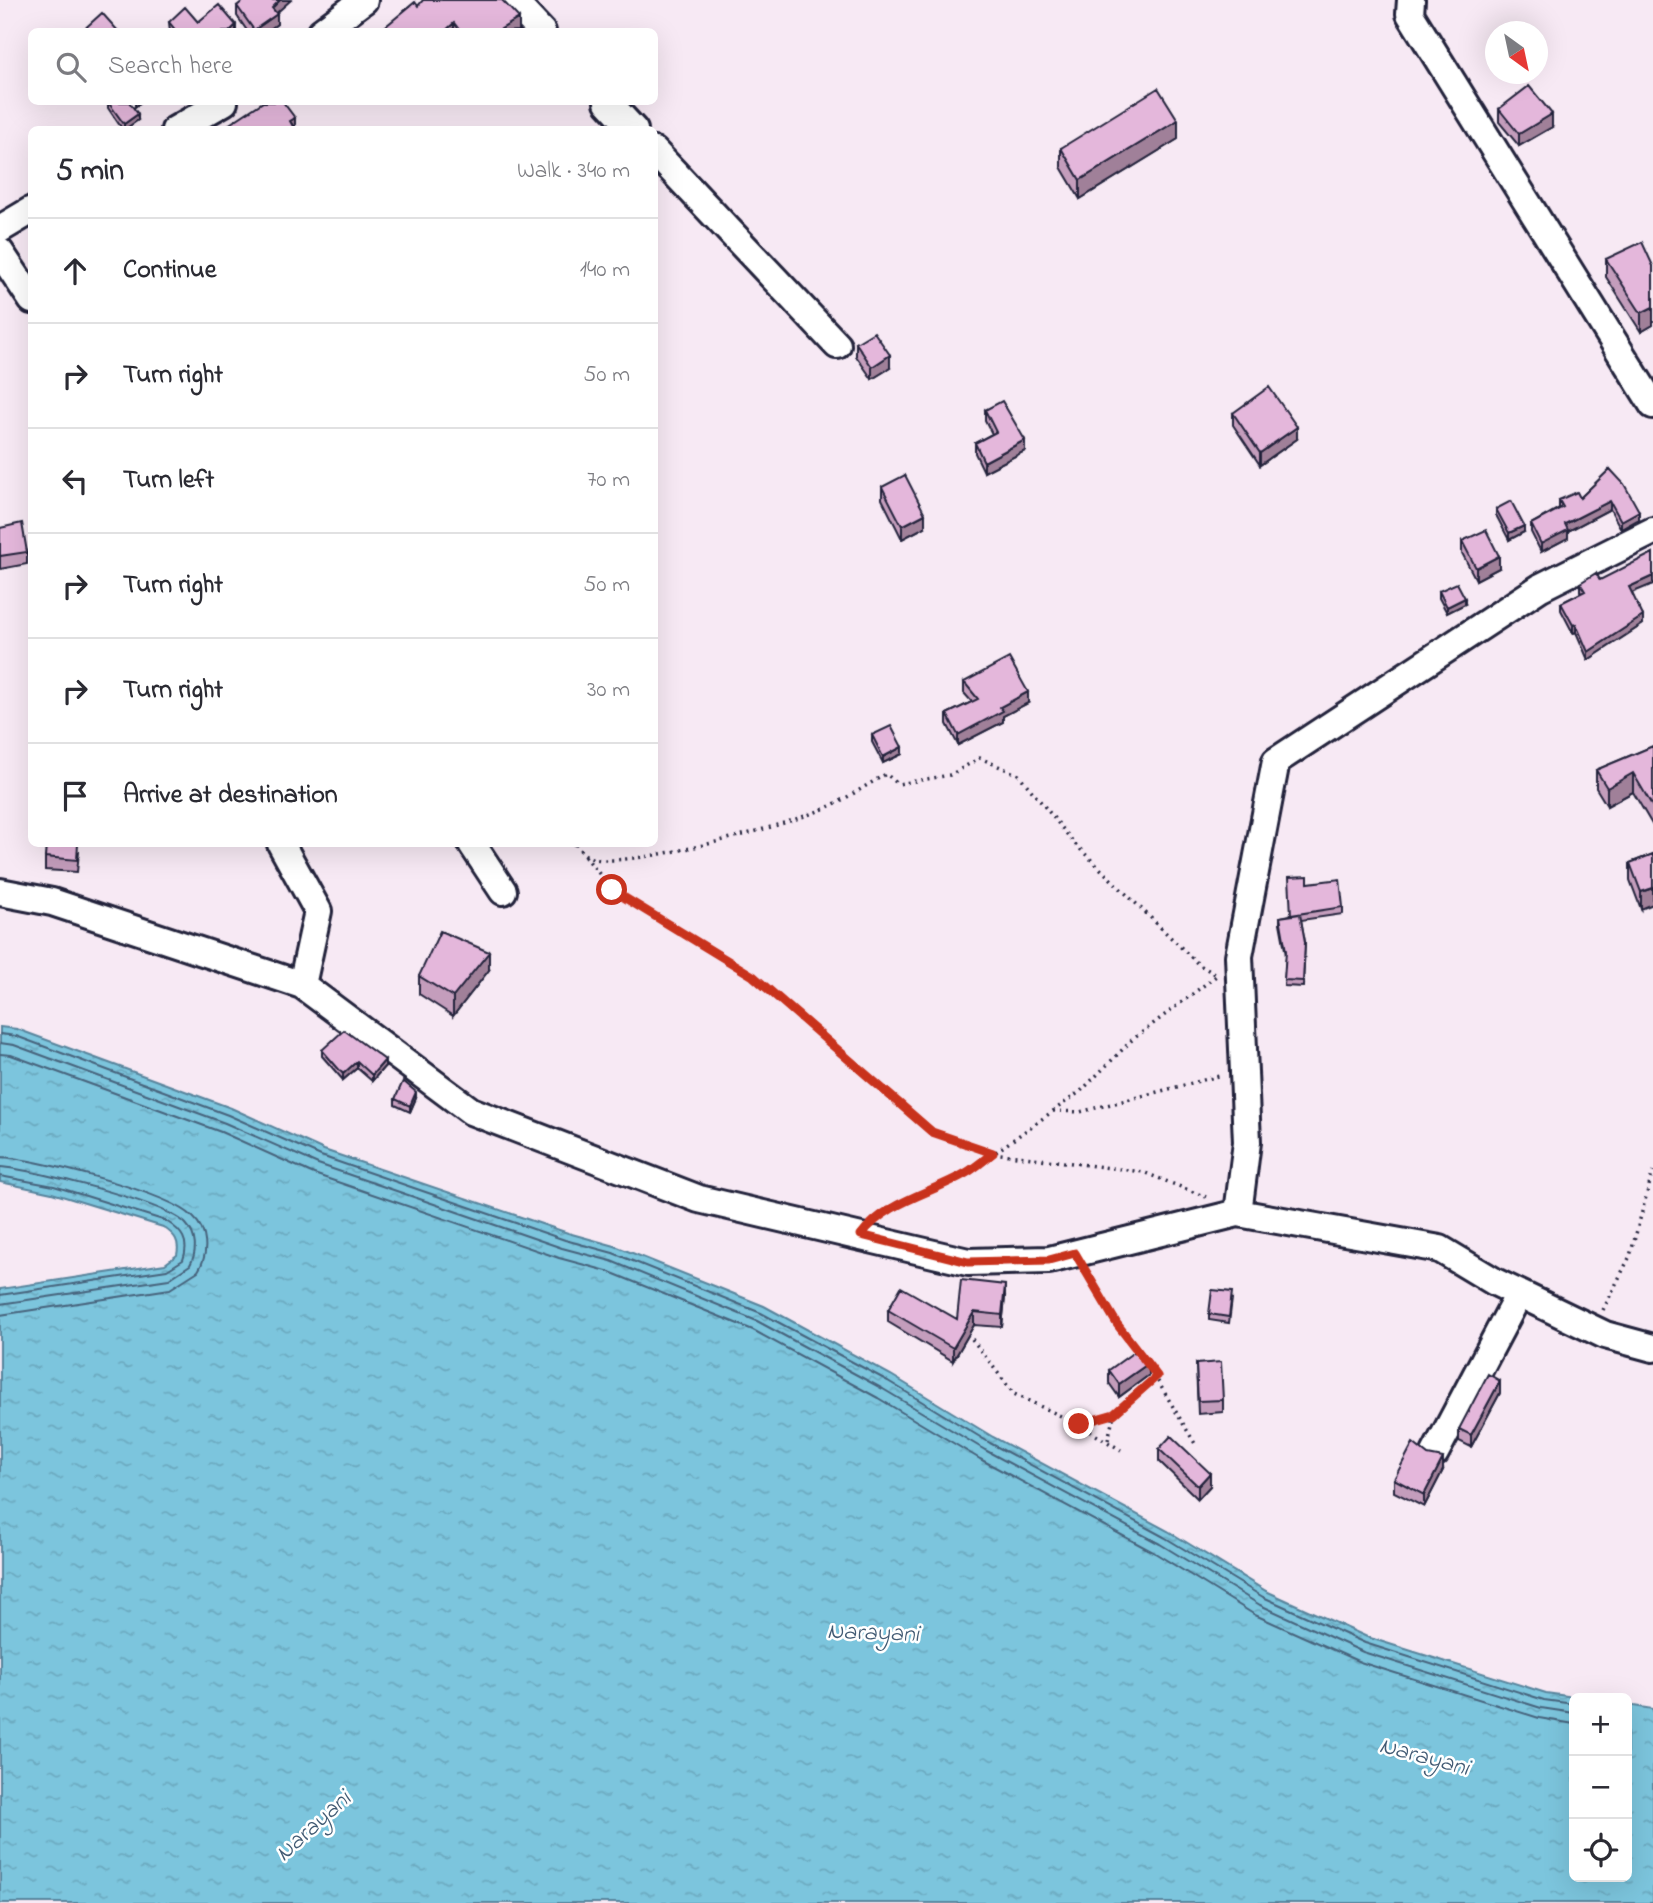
<!DOCTYPE html>
<html lang="en">
<head>
<meta charset="utf-8">
<style>
  :root { --surface:#fff; --page:#f2f2f3; --text:#2b2b33; --muted:#7c7c81; --line:#e1e1e2 }
  body { margin:0; font-family:"Indie Flower",sans-serif; background:var(--page); color:var(--text) }
  .controls { position:absolute; right:21px; bottom:21px; display:grid; overflow:hidden; border-radius:10px; box-shadow:0 7px 28px #0002 }
  .controls button { width:63px; height:63px; display:grid; place-items:center; padding:0; border:0; border-bottom:2px solid var(--line); background:var(--surface); color:var(--text); font:35px sans-serif }
  .compass { position:absolute; left:1485px; top:21px; width:63px; height:63px; border-radius:50%; background:var(--surface); box-shadow:0 7px 28px #0002; rotate:147deg }
  .stop { position:absolute; width:21px; height:21px; margin:-16px; border:5px solid #c8321e; border-radius:50%; background:#fff }
  .stop.end { background:#c8321e; border-color:#fff; box-shadow:0 2px 7px #0008 }
  .list { margin:0; padding:0; list-style:none }
  h2 { display:flex; justify-content:space-between; align-items:center; height:91px; margin:0; padding:0 28px; font-size:30px }
  h2 small { font-size:23px; font-weight:400; color:var(--muted) }
  .list li { display:grid; grid-template-columns:46px 1fr auto; gap:21px; align-items:center; box-sizing:border-box; height:105px; padding:0 28px; border-top:2px solid var(--line) }
  .list b { display:block; font-size:26px; white-space:nowrap }
  .list em { font-size:23px; font-style:normal; color:var(--muted) }
  .icon { flex:none; width:38px; height:38px; fill:none; stroke:currentColor; stroke-width:2; stroke-linecap:round; stroke-linejoin:round }
  .map { position:relative; flex:none; width:1653px; height:1903px; overflow:hidden }
  .search { position:absolute; background:var(--surface); box-shadow:0 7px 28px #0002; left:28px; top:28px; width:630px; height:77px; display:flex; align-items:center; gap:18px; box-sizing:border-box; padding:0 24px; border-radius:10px; color:var(--muted); font-size:26px }
  .panel { position:absolute; background:var(--surface); box-shadow:0 7px 28px #0002; left:28px; top:126px; width:630px; height:721px; border-radius:10px }
  .map>svg:first-child { display:block }
  .water { fill:url(#water-ripples); stroke:#58849c; stroke-width:2 }
  .lines { fill:none; stroke-linecap:round; stroke-linejoin:round }
  .shore { stroke:#46637c; stroke-width:2 }
  .minor-casing { stroke:#22223b; stroke-width:32 }
  .path { stroke:#22223b; stroke-width:3.5; stroke-dasharray:2 5; stroke-linecap:butt }
  .minor { stroke:#fff; stroke-width:26 }
  .wall { fill:#c49dbc; stroke:#22223b; stroke-width:2 }
  .shaded-wall { fill:#a08099; stroke:#22223b; stroke-width:2 }
  .building { fill:#e4b7db; stroke:#22223b; stroke-width:2 }
  .route { stroke:#c8321e; stroke-width:9 }
  .labels { text-anchor:middle; dominant-baseline:central; stroke-width:5; stroke-linejoin:round; paint-order:stroke }
  .water-label { font-size:24px; font-style:italic; fill:#425b74; stroke:#fff }
</style>
</head>
<body>
<div class="map">
<svg width="1653" height="1903" viewBox="0 0 1653 1903">
  <defs>
    <pattern id="water-ripples" width="26" height="14" patternUnits="userSpaceOnUse" patternTransform="scale(1.75)"><rect width="26" height="14" fill="#7cc5dd"/><path d="M2 4q2-2 4 0t4 0M15 11q2-2 4 0t4 0" fill="none" stroke="#6ba9bf"/></pattern>
  </defs>
  <rect width="100%" height="100%" fill="#f7e9f4"/>
  <filter id="ink" filterUnits="userSpaceOnUse"><feTurbulence type="fractalNoise" baseFrequency=".0143" numOctaves="2"/><feDisplacementMap in="SourceGraphic" scale="14" xChannelSelector="R" yChannelSelector="G"/><feConvolveMatrix kernelMatrix="1 2 1 2 8 2 1 2 1" color-interpolation-filters="sRGB"/></filter>
  <g filter="url(#ink)">
    <path class="water" d="M0,1027L17,1029L231,1108L324,1150L568,1233L615,1246L764,1306L891,1375L993,1437L1168,1531L1266,1591L1367,1637L1546,1693L1581,1698H1574V1877H1627V1705L1653,1709V1903H0V1289L165,1264L177,1255C180,1241 175,1235 163,1227L52,1193L0,1182Z"/>
    <g class="lines">
      <path class="shore" d="M0,1034L16,1036L228,1115L321,1156L565,1240L613,1253L761,1313L888,1381L990,1443L1164,1537L1263,1597L1365,1643L1544,1700L1574,1704
        M0,1043L14,1045L225,1123L318,1164L562,1248L611,1261L757,1321L883,1389L985,1450L1160,1544L1260,1605L1363,1652L1541,1708L1574,1713
        M0,1054L11,1055L221,1132L314,1174L559,1258L607,1271L753,1330L878,1398L980,1459L1155,1553L1255,1615L1360,1662L1539,1718L1574,1724
        M0,1157C35,1158 170,1193 193,1217C208,1231 209,1254 198,1271L170,1289L0,1315
        M0,1167C32,1169 167,1203 186,1224C197,1236 197,1252 190,1265L169,1279L0,1304
        M0,1176L54,1186L166,1221C182,1231 190,1241 183,1260L167,1270L0,1295"/>
      <g class="minor-casing">
        <path id="minor" d="M512,0L542,32
          M1411,0L1410,14L1653,405
          M321,32L364,0
          M608,102L634,130
          M175,130L224,102
          M654,151L837,345
          M0,229L32,210
          M0,252L32,300
          M281,844L318,911L302,985
          M472,844L503,891
          M0,892L52,902L302,985L471,1111L699,1199L968,1262L1049,1260L1238,1213L1440,1249L1495,1282L1605,1335L1653,1348
          M1238,1213L1247,1142L1239,956L1276,761L1541,587L1653,531
          M1435,1453L1519,1294"/>
      </g>
      <path class="path" d="M575,844C581,851 585,857 595,859C637,867 790,825 830,806C849,797 867,785 886,774L898,784L950,775L980,758L1019,775L1075,844L1198,964L1215,974
        M585,856L612,890L753,977L932,1132L993,1153L1143,1172L1206,1197
        M1053,1111L1080,1112L1219,1076
        M880,1216L895,1205L965,1174L1081,1091L1132,1040L1216,976
        M1087,1273L1117,1324L1138,1351
        M1603,1310L1630,1256L1653,1171
        M972,1339L1014,1394L1078,1424L1121,1450
        M1147,1363L1197,1447
        M1079,1423L1114,1414
        M1108,1440L1114,1414L1157,1376"/>
      <use href="#minor" class="minor"/>
    </g>
    <path class="wall" d="M237,6L276,14L277,24L266,32H248L237,16Z
      M418,6L519,31L517,32H386V26Z
      M169,22H198L236,32H170Z
      M108,102L138,120L123,130L108,108Z
      M1499,109L1552,127L1519,146L1499,122Z
      M1178,139L1080,199L1061,167V148Z
      M1606,259L1653,266V325L1641,332L1606,277Z
      M856,343L890,368L872,379L856,356Z
      M985,410L1025,451L984,472L975,453V443L992,434L985,420Z
      M1233,413L1297,439L1260,465L1233,425Z
      M1610,469L1639,519L1621,529L1610,509L1568,531V538L1541,552L1531,532V524L1559,508V500L1580,498Z
      M882,487L925,527L902,539L882,499Z
      M1496,509L1524,532L1509,540L1496,515Z
      M0,528L27,552V564L0,569Z
      M1462,541L1499,568L1476,580L1462,553Z
      M1600,580L1632,593L1643,624L1588,660L1576,632L1573,633L1561,610V603L1581,593L1580,591V583Z
      M1439,591L1465,604L1447,613L1439,598Z
      M964,682L1028,703L1003,716V722L958,745L947,724V714L972,702L964,693Z
      M872,735L902,754L883,763L872,742Z
      M1653,746V826L1633,792L1607,806L1596,788V770Z
      M79,852L77,872L45,870V857Z
      M1653,854L1641,909L1630,880V863Z
      M1308,883L1343,907V914L1301,920L1305,942L1303,987L1284,986L1286,955L1280,923V917L1290,915Z
      M489,970L453,1016L419,994V976Z
      M322,1050L385,1066L372,1081L357,1068L343,1080L322,1056Z
      M416,1098L410,1112L395,1105V1099Z
      M1005,1297L1002,1327L974,1325L953,1361L888,1322V1310L957,1319Z
      M1232,1299L1229,1323L1209,1320V1314Z
      M1196,1364L1223,1400V1412L1198,1414Z
      M1109,1370L1149,1375L1119,1397L1109,1383Z
      M1500,1393L1471,1447L1459,1441V1429Z
      M1159,1449L1210,1486L1198,1499L1159,1461Z
      M1443,1470L1424,1507L1394,1492V1479Z"/>
    <path class="shaded-wall" d="M280,0H291L272,17V8Z
      M277,14V24L266,32H254V30Z
      M519,18V31L501,32V29Z
      M454,23V32H444Z
      M236,25V32H229Z
      M135,102H141L135,107Z
      M138,114V120L124,130V124Z
      M1552,114V127L1519,146V134Z
      M295,118V129L290,121Z
      M1178,120V139L1080,199V180Z
      M1653,307V325L1641,332V313Z
      M890,355V368L872,379V367Z
      M1297,427V439L1260,465V453Z
      M1025,440V451L984,472V462Z
      M1610,501V509L1568,531V538L1541,552V544L1565,524Z
      M1639,511V519L1621,529V521Z
      M925,514V527L902,539V526Z
      M1524,526V532L1509,540V533Z
      M1499,556V568L1476,580V568Z
      M1653,576V584L1629,594V587Z
      M1465,598V604L1447,613V607Z
      M1643,616V624L1588,660V652Z
      M1576,624V632L1573,633V625Z
      M1028,692V703L1003,716V722L958,745V735L1000,707Z
      M902,747V754L883,763V757Z
      M1633,773V792L1607,806V788Z
      M1653,888V904L1641,909V892Z
      M489,952V970L453,1016V997Z
      M385,1060V1066L372,1081V1075Z
      M357,1061V1068L343,1080V1074Z
      M416,1092V1098L410,1112V1106Z
      M1005,1285V1297L1002,1327V1315Z
      M974,1312V1325L953,1361V1348Z
      M1149,1363V1375L1119,1397V1384Z
      M1500,1381V1393L1471,1447V1435Z
      M1443,1458V1470L1424,1507V1495Z
      M1210,1473V1486L1198,1499V1486Z"/>
    <path class="building" d="M244,0H280L272,8L277,14L254,30L237,6Z
      M423,0H502L519,18L501,29L503,32H461L454,23L444,32H390L386,26L415,2L418,6Z
      M219,5L236,25L229,32H177L169,22L185,7L198,22Z
      M102,13L119,32H81Z
      M1529,86L1552,114L1519,134L1499,109Z
      M1158,88L1178,120L1080,180L1061,148Z
      M108,102H129L138,114L124,124Z
      M263,102H283L295,118L290,121L295,130H231L228,125Z
      M1642,242L1653,266V307L1641,313L1606,259Z
      M874,332L890,355L872,367L856,343Z
      M1269,387L1297,427L1260,453L1233,413Z
      M1002,401L1025,440L984,462L975,443L996,432L985,410Z
      M1610,469L1624,484L1639,511L1621,521L1610,501L1565,524L1568,530L1541,544L1531,524L1563,507L1559,500L1577,492L1580,498Z
      M905,475L925,514L902,526L882,487Z
      M1511,501L1524,526L1509,533L1496,509Z
      M22,523L27,552L0,556V528Z
      M1486,530L1499,556L1476,568L1462,541Z
      M1653,553V576L1629,587L1643,616L1588,652L1576,624L1573,625L1561,603L1585,591L1580,583L1596,573L1600,580Z
      M1457,583L1465,598L1447,607L1439,591Z
      M1009,658L1028,692L1000,707L1003,711L958,735L947,714L978,699L964,682Z
      M891,726L902,747L883,757L872,735Z
      M1653,746V807L1633,773L1607,788L1596,770Z
      M46,844H78L77,860L45,857Z
      M1653,854V888L1641,892L1630,863Z
      M1308,876V883L1340,879L1343,907L1291,915L1289,877Z
      M1300,914L1305,942L1303,981L1284,980L1286,951L1280,917Z
      M440,931L489,952L453,997L419,976Z
      M344,1030L385,1060L372,1075L357,1061L343,1074L322,1050Z
      M403,1081L416,1092L410,1106L395,1099Z
      M961,1280L1005,1285L1002,1315L974,1312L953,1348L888,1310L901,1287L957,1319Z
      M1212,1290L1232,1292L1229,1317L1209,1314Z
      M1138,1349L1149,1363L1119,1384L1109,1370Z
      M1221,1362L1223,1400L1198,1401L1196,1364Z
      M1488,1374L1500,1381L1471,1435L1459,1429Z
      M1171,1436L1210,1473L1198,1486L1159,1449Z
      M1413,1443L1428,1455L1443,1458L1424,1495L1394,1479Z"/>
  </g>
  <g class="lines" filter="url(#ink)">
    <path class="route" d="M612,890L753,976L932,1132L993,1153C984,1160 975,1168 966,1173C930,1194 887,1201 861,1235L968,1262L1049,1260L1075,1253L1117,1324L1157,1376L1114,1414L1079,1424"/>
  </g>
  <g class="labels">
    <g class="water-label">
      <text transform="translate(873 1634) rotate(2)">Narayani</text>
      <text transform="translate(1424 1758) rotate(15)">Narayani</text>
      <text transform="translate(314 1827) rotate(-42)">Narayani</text>
    </g>
  </g>
</svg>
<div class="controls">
<button>+</button>
<button>−</button>
<button><svg class="icon" aria-label="locate" viewBox="0 0 24 24"><circle cx="12" cy="12" r="6"/><path d="M12 2v4M12 18v4M2 12h4M18 12h4"/></svg></button>
</div>
<svg class="compass" viewBox="-18 -18 36 36"><path d="M0-13l5 13h-10z" fill="#e53935"/><path d="M0 13l5-13h-10z" fill="#7c7c81"/></svg>
<div class="stop" style="left:612px;top:890px"></div>
<div class="stop end" style="left:1079px;top:1424px"></div>
<div class="search"><svg class="icon" aria-label="search" viewBox="0 0 24 24"><circle cx="10" cy="10" r="6"/><path d="M15 15l6 6"/></svg>Search here</div>
<section class="panel">
<h2>5 min<small>Walk · 340 m</small></h2>
<ul class="list">
<li><svg class="icon" aria-label="ahead" viewBox="0 0 24 24"><path d="M12 20V5M6 11l6-6 6 6"/></svg><div><b>Continue</b></div><em>140 m</em></li>
<li><svg class="icon" aria-label="right" viewBox="0 0 24 24"><path d="M7 20v-9h11M14 6l5 5-5 5"/></svg><div><b>Turn right</b></div><em>50 m</em></li>
<li><svg class="icon" aria-label="left" viewBox="0 0 24 24"><path d="M17 20v-9H6M10 6l-5 5 5 5"/></svg><div><b>Turn left</b></div><em>70 m</em></li>
<li><svg class="icon" aria-label="right" viewBox="0 0 24 24"><path d="M7 20v-9h11M14 6l5 5-5 5"/></svg><div><b>Turn right</b></div><em>50 m</em></li>
<li><svg class="icon" aria-label="right" viewBox="0 0 24 24"><path d="M7 20v-9h11M14 6l5 5-5 5"/></svg><div><b>Turn right</b></div><em>30 m</em></li>
<li><svg class="icon" aria-label="arrive" viewBox="0 0 24 24"><path d="M6 21V4h12l-3 4 3 4H6"/></svg><div><b>Arrive at destination</b></div></li>
</ul>
</section>
</div>
</body>
</html>
